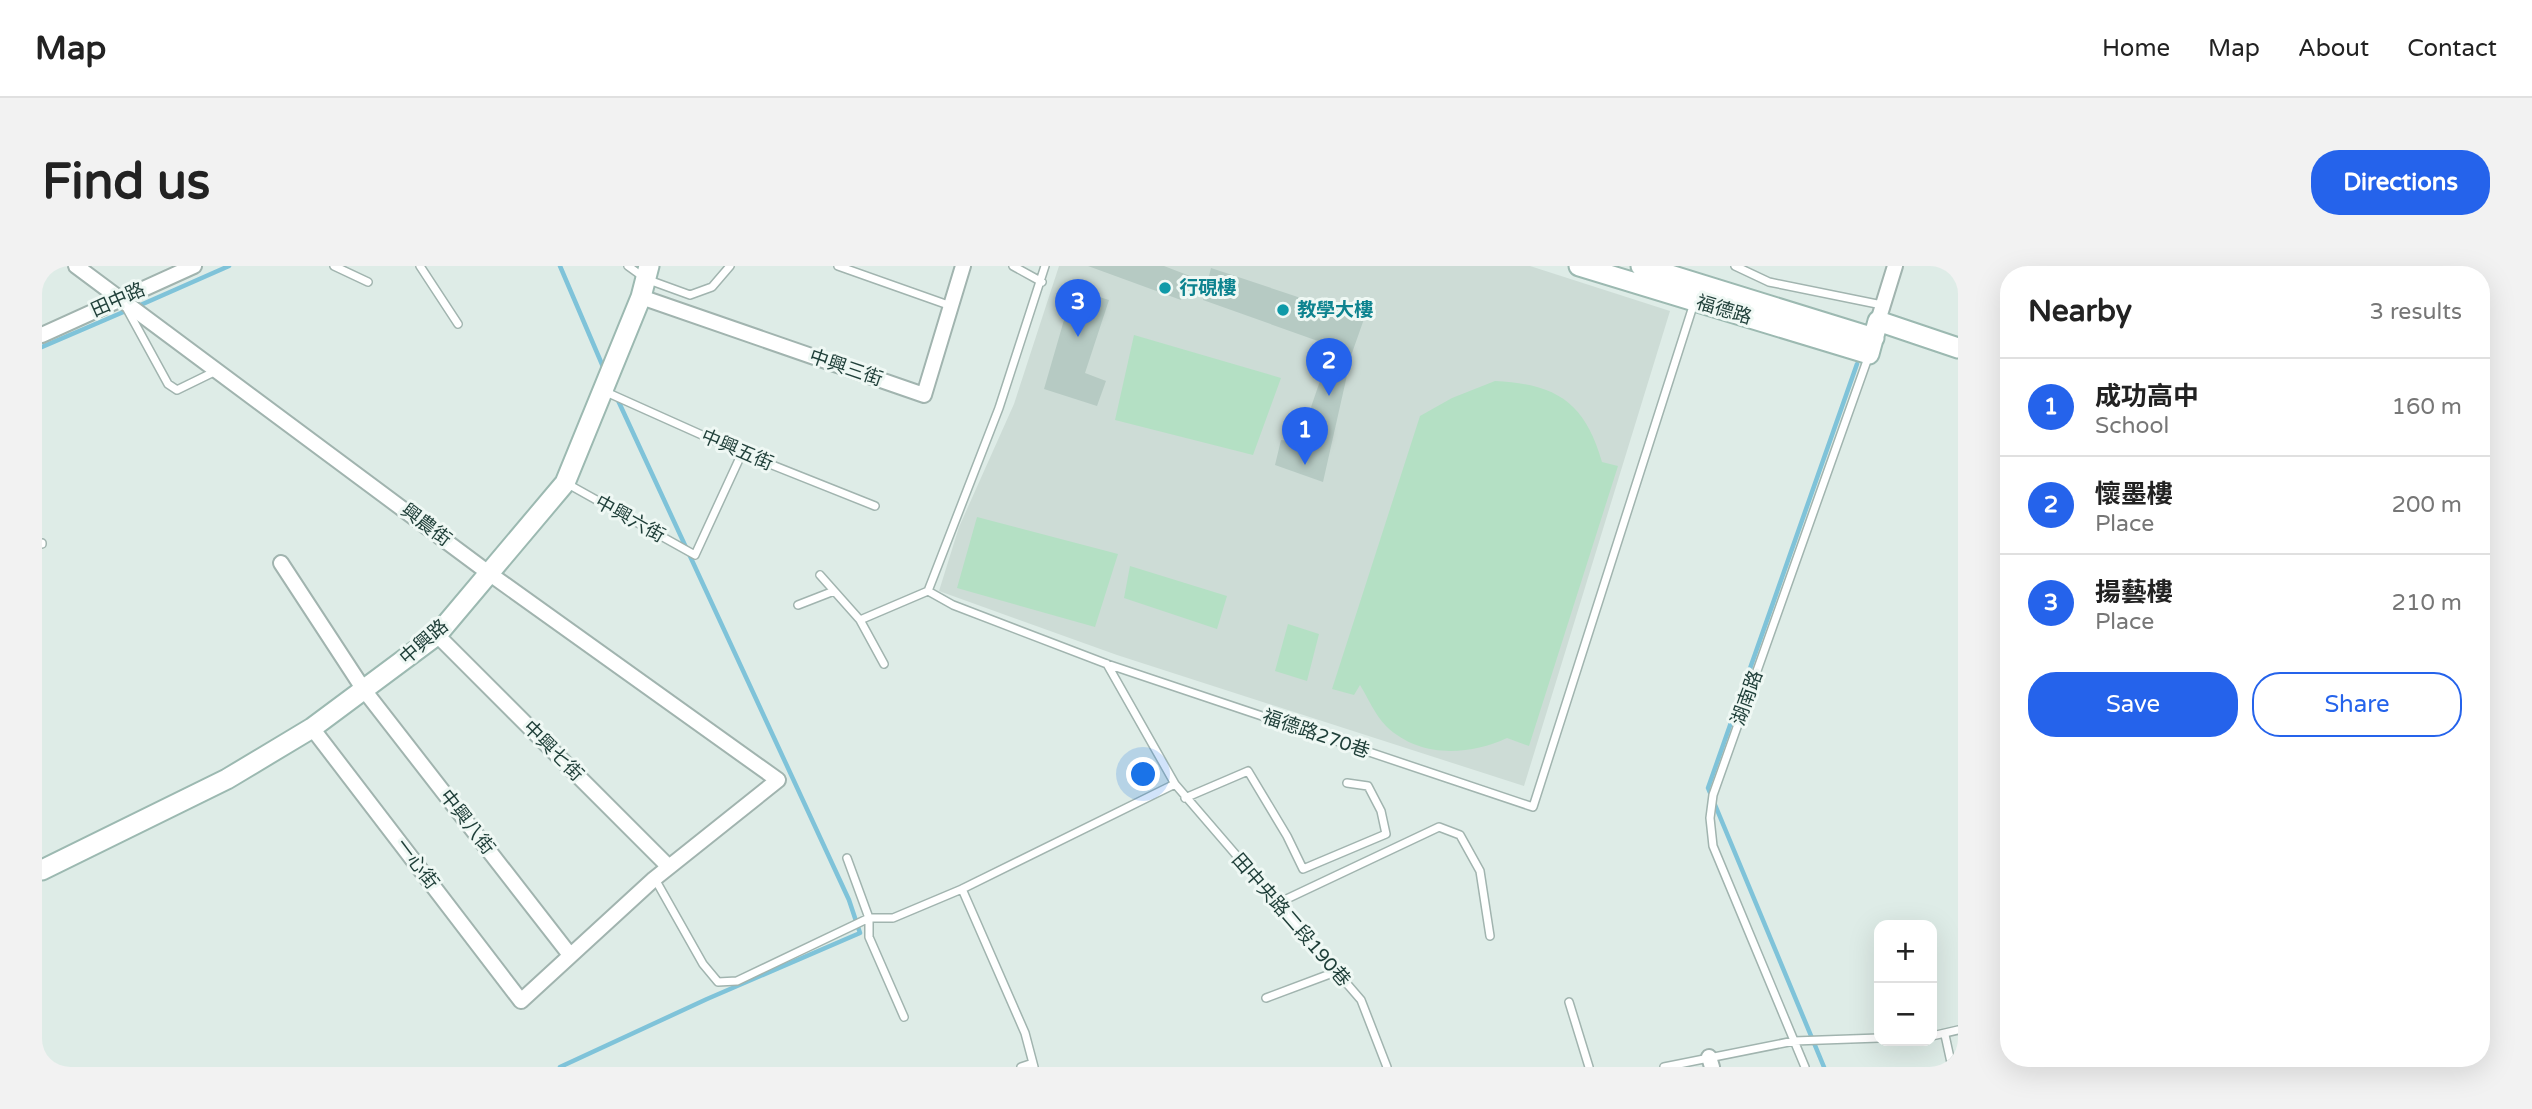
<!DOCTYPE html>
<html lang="en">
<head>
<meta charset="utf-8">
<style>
  :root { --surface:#fff; --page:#f2f2f2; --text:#222; --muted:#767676; --line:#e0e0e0; --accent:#2563eb }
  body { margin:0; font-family:"Varela Round","Noto Sans TC",sans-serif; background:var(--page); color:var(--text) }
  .controls { position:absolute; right:21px; bottom:21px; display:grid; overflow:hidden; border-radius:14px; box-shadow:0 7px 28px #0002 }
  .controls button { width:63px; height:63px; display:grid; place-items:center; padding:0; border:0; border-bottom:2px solid var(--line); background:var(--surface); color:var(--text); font:35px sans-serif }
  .you { position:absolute; left:1102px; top:509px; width:24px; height:24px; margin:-18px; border:5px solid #fff; border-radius:50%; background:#1a73e8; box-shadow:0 0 0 10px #1a73e833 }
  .badge { display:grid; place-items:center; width:46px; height:46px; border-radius:50%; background:var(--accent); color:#fff; font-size:23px; font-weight:700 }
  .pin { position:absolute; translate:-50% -58px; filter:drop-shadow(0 2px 4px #0008) }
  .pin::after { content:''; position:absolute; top:37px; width:24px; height:21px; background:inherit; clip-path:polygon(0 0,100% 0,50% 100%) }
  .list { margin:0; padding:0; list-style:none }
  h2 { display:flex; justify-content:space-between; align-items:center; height:91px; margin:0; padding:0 28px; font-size:30px }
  h2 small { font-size:23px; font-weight:400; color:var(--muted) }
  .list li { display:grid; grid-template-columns:46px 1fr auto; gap:21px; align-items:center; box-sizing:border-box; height:98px; padding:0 28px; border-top:2px solid var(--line) }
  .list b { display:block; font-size:26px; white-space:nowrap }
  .list p { margin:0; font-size:23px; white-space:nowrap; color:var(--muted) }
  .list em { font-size:23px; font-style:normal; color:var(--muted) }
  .actions { display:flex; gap:14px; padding:21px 28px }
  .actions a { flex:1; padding:16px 0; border:2px solid var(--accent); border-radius:28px; text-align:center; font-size:24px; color:var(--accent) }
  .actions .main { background:var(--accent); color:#fff }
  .map { position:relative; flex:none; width:1916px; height:801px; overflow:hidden; border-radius:28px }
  header { display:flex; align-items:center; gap:42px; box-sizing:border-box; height:98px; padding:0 35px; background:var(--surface); border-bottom:2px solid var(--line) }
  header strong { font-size:33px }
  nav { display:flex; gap:38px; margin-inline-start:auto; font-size:24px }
  .intro { display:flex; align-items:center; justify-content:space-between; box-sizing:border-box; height:168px; padding:0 42px }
  h1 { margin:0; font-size:49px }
  .button { padding:18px 32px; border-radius:28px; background:var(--accent); color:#fff; font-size:24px; font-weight:700 }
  main { display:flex; gap:42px; padding:0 42px }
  aside { flex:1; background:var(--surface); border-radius:28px; box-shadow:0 7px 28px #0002 }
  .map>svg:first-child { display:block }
  .built { fill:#cddcd6 }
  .green { fill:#b4e0c4 }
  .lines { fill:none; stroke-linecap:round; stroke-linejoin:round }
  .stream { stroke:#7fc3d9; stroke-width:4.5 }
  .building { fill:#b6cac3 }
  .lane-casing { stroke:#a1b4af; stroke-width:10 }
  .street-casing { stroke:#a1b4af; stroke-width:18 }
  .secondary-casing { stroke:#9cb9b1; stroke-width:23 }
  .lane { stroke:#fff; stroke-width:7 }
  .street { stroke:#fff; stroke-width:14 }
  .secondary { stroke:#fff; stroke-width:19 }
  .culture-dot { fill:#0f9aa8; stroke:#eff8f4; stroke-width:2.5 }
  .labels { text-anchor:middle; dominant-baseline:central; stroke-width:6; stroke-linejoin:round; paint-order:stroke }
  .culture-label { font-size:19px; font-weight:bold; fill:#0d838f; stroke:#eff8f4; text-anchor:start }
  .street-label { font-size:19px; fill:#1e3e38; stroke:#eff8f4 }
</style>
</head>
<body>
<header>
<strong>Map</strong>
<nav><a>Home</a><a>Map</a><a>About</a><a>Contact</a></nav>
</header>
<div class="intro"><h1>Find us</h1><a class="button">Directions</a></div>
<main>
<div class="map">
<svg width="1916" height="801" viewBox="0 0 1916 801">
  <rect width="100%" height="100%" fill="#deece7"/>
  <path class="built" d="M1017,0H1488L1628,45L1482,520L1075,389L897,325L917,261L972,138Z"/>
  <path class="green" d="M1092,69L1239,112L1211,189L1073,154Z
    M1453,115C1514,118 1543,136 1560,196L1576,200L1487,480L1465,472C1426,490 1377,492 1344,460C1333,449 1326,432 1318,419L1312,429L1290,423L1378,150L1410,132Z
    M935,251L1076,288L1053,361L915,322Z
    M1088,300L1185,330L1175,363L1082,332Z
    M1246,358L1277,368L1265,415L1233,405Z"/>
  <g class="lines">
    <path class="stream" d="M518,0L562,103
      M94,41L187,0
      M0,81L86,44
      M518,801L665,733L818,667L807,634L574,130
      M1782,801L1666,522L1815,98"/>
  </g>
  <path class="building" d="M1046,0H1122L1148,10L1139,34Z
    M1169,2L1322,53L1310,87L1281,216L1233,199L1239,174L1257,176L1290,80L1161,34Z
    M1031,23L1067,34L1043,107L1064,115L1055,140L1002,123Z"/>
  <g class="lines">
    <g class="lane-casing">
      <path id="lane" d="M292,0L326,16
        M378,0L416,58
        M586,0L604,13L648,29L670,21L688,0
        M796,0L909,40
        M971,0L1000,16
        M1003,0L957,142L886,325L911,339L1065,398L1491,541L1652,37
        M1693,0L1727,16L1840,39
        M85,43L126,118L135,124L176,104
        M564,126L700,187L833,240
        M524,217L653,289L700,187
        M0,277V278
        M778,309L818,354L842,398
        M756,339L792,325
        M818,354L886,325
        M1133,518L1319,734L1345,801
        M1143,532L1206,505L1245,570L1261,603L1344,568L1339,545L1326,520L1305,517
        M805,592L827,652V671L862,751
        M613,613L661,698L676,716L695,715L827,652H851L920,623L983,767L992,801
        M920,623L1133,518L1065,398
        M1234,638L1397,561L1418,569L1438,605L1448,670
        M1224,732L1296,705
        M1527,736L1547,801
        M1903,769L1910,801
        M1890,770L1916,764
        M979,801L991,797
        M1622,801L1752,775L1837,772
        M1763,801L1671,580L1668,552L1671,529L1827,89"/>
    </g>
    <g class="street-casing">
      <path id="street" d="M34,0L448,308L736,514L612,613L479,735L270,462
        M599,31L882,129L921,0
        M1836,55L1853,0
        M0,69L152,0
        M239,297L322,424L528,689
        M395,369L627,601
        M1667,791L1670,801"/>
    </g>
    <g class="secondary-casing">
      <path id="secondary" d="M1537,0L1827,88L1836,55L1916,82
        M1599,0L1832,72
        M0,604L185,513L270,462L395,369L523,217L599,31L607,0"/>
    </g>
    <use href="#lane" class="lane"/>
    <use href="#street" class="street"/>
    <use href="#secondary" class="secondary"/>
  </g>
  <g class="culture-dot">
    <circle cx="1123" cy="22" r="7"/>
    <circle cx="1241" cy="44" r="7"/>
  </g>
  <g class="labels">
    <g class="culture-label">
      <text x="1137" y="22">行硯樓</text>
      <text x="1255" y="44">教學大樓</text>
    </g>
    <g class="street-label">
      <text transform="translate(76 34) rotate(-24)">田中路</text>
      <text transform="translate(1682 44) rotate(17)">福德路</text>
      <text transform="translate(804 102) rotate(19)">中興三街</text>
      <text transform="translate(695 184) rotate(23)">中興五街</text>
      <text transform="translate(588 253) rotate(29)">中興六街</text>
      <text transform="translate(384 259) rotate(37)">興農街</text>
      <text transform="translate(382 376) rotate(-41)">中興路</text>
      <text transform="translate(1705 432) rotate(-70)">湖南路</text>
      <text transform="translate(1274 468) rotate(19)">福德路270巷</text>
      <text transform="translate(511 485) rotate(45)">中興七街</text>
      <text transform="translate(425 556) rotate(52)">中興八街</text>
      <text transform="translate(375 598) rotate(53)">一心街</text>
      <text transform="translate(1249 654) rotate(49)">田中央路二段190巷</text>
    </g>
  </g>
</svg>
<div class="controls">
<button>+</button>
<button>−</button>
</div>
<div class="you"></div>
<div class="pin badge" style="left:1263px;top:199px">1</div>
<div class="pin badge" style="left:1287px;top:130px">2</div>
<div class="pin badge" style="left:1036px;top:71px">3</div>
</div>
<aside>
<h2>Nearby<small>3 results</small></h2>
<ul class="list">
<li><span class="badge">1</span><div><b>成功高中</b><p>School</p></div><em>160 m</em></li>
<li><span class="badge">2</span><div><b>懷墨樓</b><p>Place</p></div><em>200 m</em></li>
<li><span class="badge">3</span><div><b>揚藝樓</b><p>Place</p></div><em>210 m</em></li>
</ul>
<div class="actions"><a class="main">Save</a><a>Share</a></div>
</aside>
</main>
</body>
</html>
